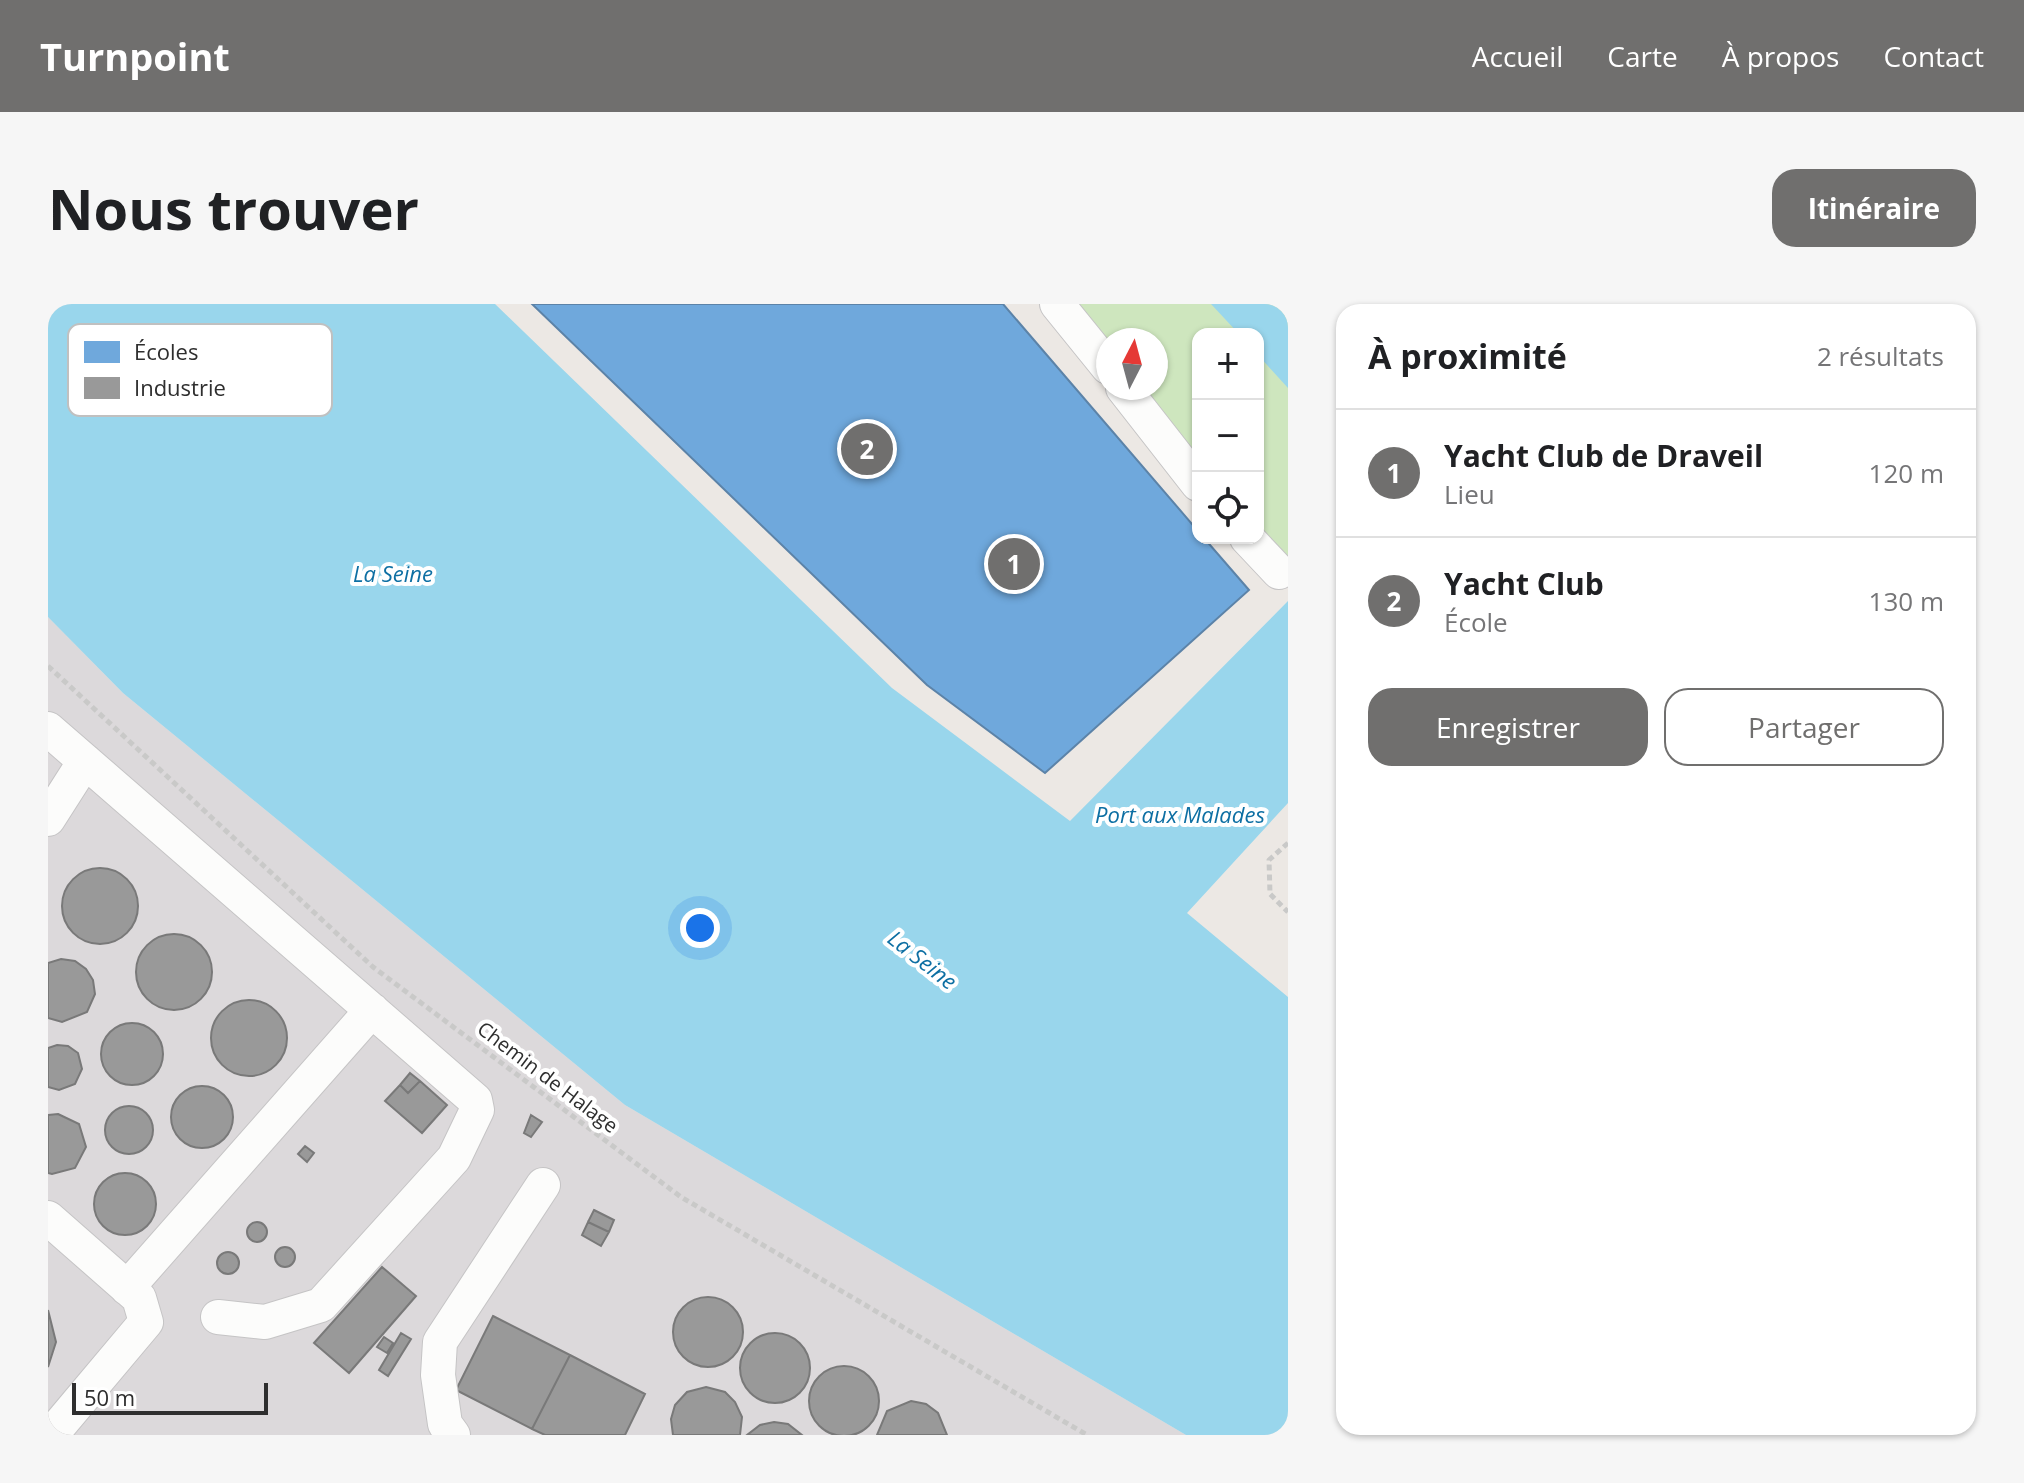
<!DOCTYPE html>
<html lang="fr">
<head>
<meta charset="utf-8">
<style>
  :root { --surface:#fff; --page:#f6f6f6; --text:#202124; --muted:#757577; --line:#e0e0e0; --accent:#706f6e }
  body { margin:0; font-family:"Open Sans",sans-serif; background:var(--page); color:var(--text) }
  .controls { position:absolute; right:24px; top:24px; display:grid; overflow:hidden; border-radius:16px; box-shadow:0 2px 6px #0004 }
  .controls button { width:72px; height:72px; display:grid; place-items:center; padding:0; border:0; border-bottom:2px solid var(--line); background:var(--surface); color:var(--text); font:40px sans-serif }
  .compass { position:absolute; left:1048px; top:24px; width:72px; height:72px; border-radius:50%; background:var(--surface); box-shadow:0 2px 6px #0004; rotate:6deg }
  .scale { position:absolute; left:24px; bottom:20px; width:196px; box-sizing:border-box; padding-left:8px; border:4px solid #2e2e2e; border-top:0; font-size:22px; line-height:28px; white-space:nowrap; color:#2e2e2e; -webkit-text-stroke:6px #fff; paint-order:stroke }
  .you { position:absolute; left:652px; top:624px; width:28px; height:28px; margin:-20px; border:6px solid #fff; border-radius:50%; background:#1a73e8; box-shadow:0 0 0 12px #1a73e833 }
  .badge { display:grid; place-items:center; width:52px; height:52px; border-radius:50%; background:var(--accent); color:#fff; font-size:26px; font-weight:700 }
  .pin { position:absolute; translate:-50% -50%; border:4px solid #fff; box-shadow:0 2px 8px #0006 }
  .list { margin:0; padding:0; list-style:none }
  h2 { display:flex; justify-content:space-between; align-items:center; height:104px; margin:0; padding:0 32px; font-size:34px }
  h2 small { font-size:26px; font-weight:400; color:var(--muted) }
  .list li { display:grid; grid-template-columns:52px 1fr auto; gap:24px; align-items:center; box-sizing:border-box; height:128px; padding:0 32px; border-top:2px solid var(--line) }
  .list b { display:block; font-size:30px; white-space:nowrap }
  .list p { margin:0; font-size:26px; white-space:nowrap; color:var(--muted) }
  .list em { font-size:26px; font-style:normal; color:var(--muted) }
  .actions { display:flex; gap:16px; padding:24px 32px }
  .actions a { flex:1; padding:18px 0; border:2px solid var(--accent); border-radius:24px; text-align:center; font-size:28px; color:var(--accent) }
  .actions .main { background:var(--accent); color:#fff }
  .icon { flex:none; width:44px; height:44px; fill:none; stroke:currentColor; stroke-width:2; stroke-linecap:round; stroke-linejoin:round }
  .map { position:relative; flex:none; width:1240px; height:1131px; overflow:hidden; border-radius:24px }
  header { display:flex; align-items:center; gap:48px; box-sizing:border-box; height:112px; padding:0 40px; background:var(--accent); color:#fff }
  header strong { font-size:38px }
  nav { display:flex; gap:44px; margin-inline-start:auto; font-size:28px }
  .intro { display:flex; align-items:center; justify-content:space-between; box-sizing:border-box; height:192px; padding:0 48px }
  h1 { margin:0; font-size:56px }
  .button { padding:20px 36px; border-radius:24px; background:var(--accent); color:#fff; font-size:28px; font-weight:700 }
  main { display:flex; gap:48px; padding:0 48px }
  aside { flex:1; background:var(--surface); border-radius:24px; box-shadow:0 2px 6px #0004 }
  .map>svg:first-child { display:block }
  .industrial { fill:#dcd9db }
  .green { fill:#cee6be }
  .water { fill:#99d6ec }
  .schools { fill:#6fa8dc; stroke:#5c83a8; stroke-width:2 }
  .industry { fill:#999; stroke:#797979; stroke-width:2 }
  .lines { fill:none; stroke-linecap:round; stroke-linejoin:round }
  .minor-casing { stroke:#c5c4c5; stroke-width:36 }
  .path { stroke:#c9c9c8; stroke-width:5; stroke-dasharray:6 4; stroke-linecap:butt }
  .minor { stroke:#fcfcfb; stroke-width:34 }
  .labels { text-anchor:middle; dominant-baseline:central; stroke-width:8; stroke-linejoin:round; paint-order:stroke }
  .street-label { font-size:20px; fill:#2e2e2e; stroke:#fff }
  .water-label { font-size:22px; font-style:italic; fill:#0d6fa3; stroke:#fff }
  .key { fill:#fff; stroke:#c0c0c0; stroke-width:2 }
  .key-label { font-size:22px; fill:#2e2e2e }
</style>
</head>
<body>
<header>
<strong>Turnpoint</strong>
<nav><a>Accueil</a><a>Carte</a><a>À propos</a><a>Contact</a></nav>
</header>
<div class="intro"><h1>Nous trouver</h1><a class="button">Itinéraire</a></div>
<main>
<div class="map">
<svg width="1240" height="1131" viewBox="0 0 1240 1131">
  <rect width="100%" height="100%" fill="#ece8e4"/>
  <path class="industrial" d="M0,313L75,389L577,801L1138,1131H0Z"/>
  <path class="green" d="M1015,0H1240V263L1210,228V30H1150V158L1087,84H1108V36H1060Z"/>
  <path class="water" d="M0,0H447L844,384L1022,517L1240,297V499L1139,609L1240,693V1131H1138L577,801L75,389L0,313Z
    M1163,0H1240V84L1210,51V30H1191Z"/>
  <path class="schools" d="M484,0H955L1150,227V234H1156L1201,286L997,469L879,381Z"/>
  <path class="industry" d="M14 602a38 38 0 1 1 76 0a38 38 0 1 1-76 0Z
    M88 668a38 38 0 1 1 76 0a38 38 0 1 1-76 0Z
    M13,655L27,657L38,665L45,676L47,690L39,708L14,718L0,714V659Z
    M163 734a38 38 0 1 1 76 0a38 38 0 1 1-76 0Z
    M53 750a31 31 0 1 1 62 0a31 31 0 1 1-62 0Z
    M9,741L20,742L30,749L34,765L27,780L11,786L0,783V744Z
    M362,769L372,777L360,789L352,781Z
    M372,777L399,801L374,829L337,797L352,781L360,789Z
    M123 813a31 31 0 1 1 62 0a31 31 0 1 1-62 0Z
    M57 826a24 24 0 1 1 48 0a24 24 0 1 1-48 0Z
    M10,810L31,820L38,843L27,864L4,870L0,869V811Z
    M483,811L494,818L483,833L476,829Z
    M257,842L266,849L259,858L250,850Z
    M46 900a31 31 0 1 1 62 0a31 31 0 1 1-62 0Z
    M546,906L566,916L561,928L540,918Z
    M199 928a10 10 0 1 1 20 0a10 10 0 1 1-20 0Z
    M540,918L561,928L553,942L534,931Z
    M227 953a10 10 0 1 1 20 0a10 10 0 1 1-20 0Z
    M169 959a11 11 0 1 1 22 0a11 11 0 1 1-22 0Z
    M334,963L368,992L301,1069L266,1039Z
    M625 1028a35 35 0 1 1 70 0a35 35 0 1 1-70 0Z
    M0,1006L8,1038L0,1063Z
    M445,1012L522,1051L484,1125L408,1086Z
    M692 1064a35 35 0 1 1 70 0a35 35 0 1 1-70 0Z
    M353,1029L363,1035L340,1072L331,1066Z
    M336,1033L345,1039L339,1049L329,1043Z
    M522,1051L597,1090L577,1131H497L484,1125Z
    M761 1097a35 35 0 1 1 70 0a35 35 0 1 1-70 0Z
    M658,1083L677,1088L687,1098L694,1113L692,1131H625L623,1115L627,1101L639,1088Z
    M863,1097L878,1100L890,1109L899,1131H829L839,1107Z
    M726,1118L740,1120L754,1131H699L712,1121Z"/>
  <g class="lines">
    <g class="minor-casing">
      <path id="minor" d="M1009,0L1060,63
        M1075,84L1150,180
        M1199,234L1231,268
        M0,425L427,796L429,806L406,854L273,1001L217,1018L170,1013
        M0,515L37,457
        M0,914L91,994L98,1018L3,1131
        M79,984L324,706
        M405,1131L397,1120L390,1071L392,1038L495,881"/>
    </g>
    <path class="path" d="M0,362L325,663L633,893L1039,1131
      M1240,539L1221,556L1222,590L1240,608"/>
    <use href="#minor" class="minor"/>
  </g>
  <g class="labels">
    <g class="street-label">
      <text transform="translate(500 773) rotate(37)">Chemin de Halage</text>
    </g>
    <g class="water-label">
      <text x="345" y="269">La Seine</text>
      <text x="1132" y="510">Port aux Malades</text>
      <text transform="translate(875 655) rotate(38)">La Seine</text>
    </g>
  </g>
  <rect x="20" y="20" width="264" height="92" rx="12" class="key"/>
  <rect x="36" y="37" width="36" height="22" fill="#6fa8dc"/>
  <rect x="36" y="73" width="36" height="22" fill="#999"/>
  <g class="key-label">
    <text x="86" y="56">Écoles</text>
    <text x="86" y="92">Industrie</text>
  </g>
</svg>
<div class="controls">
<button>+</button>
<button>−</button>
<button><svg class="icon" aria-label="locate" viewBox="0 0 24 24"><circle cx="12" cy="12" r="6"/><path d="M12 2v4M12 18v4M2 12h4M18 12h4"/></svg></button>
</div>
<svg class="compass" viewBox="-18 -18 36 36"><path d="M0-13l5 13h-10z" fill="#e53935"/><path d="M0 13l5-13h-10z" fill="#757577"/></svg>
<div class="scale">50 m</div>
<div class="you"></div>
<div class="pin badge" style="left:966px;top:260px">1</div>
<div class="pin badge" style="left:819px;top:145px">2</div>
</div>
<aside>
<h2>À proximité<small>2 résultats</small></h2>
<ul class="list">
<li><span class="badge">1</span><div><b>Yacht Club de Draveil</b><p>Lieu</p></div><em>120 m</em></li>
<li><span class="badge">2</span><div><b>Yacht Club</b><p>École</p></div><em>130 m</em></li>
</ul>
<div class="actions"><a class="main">Enregistrer</a><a>Partager</a></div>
</aside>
</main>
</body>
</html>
